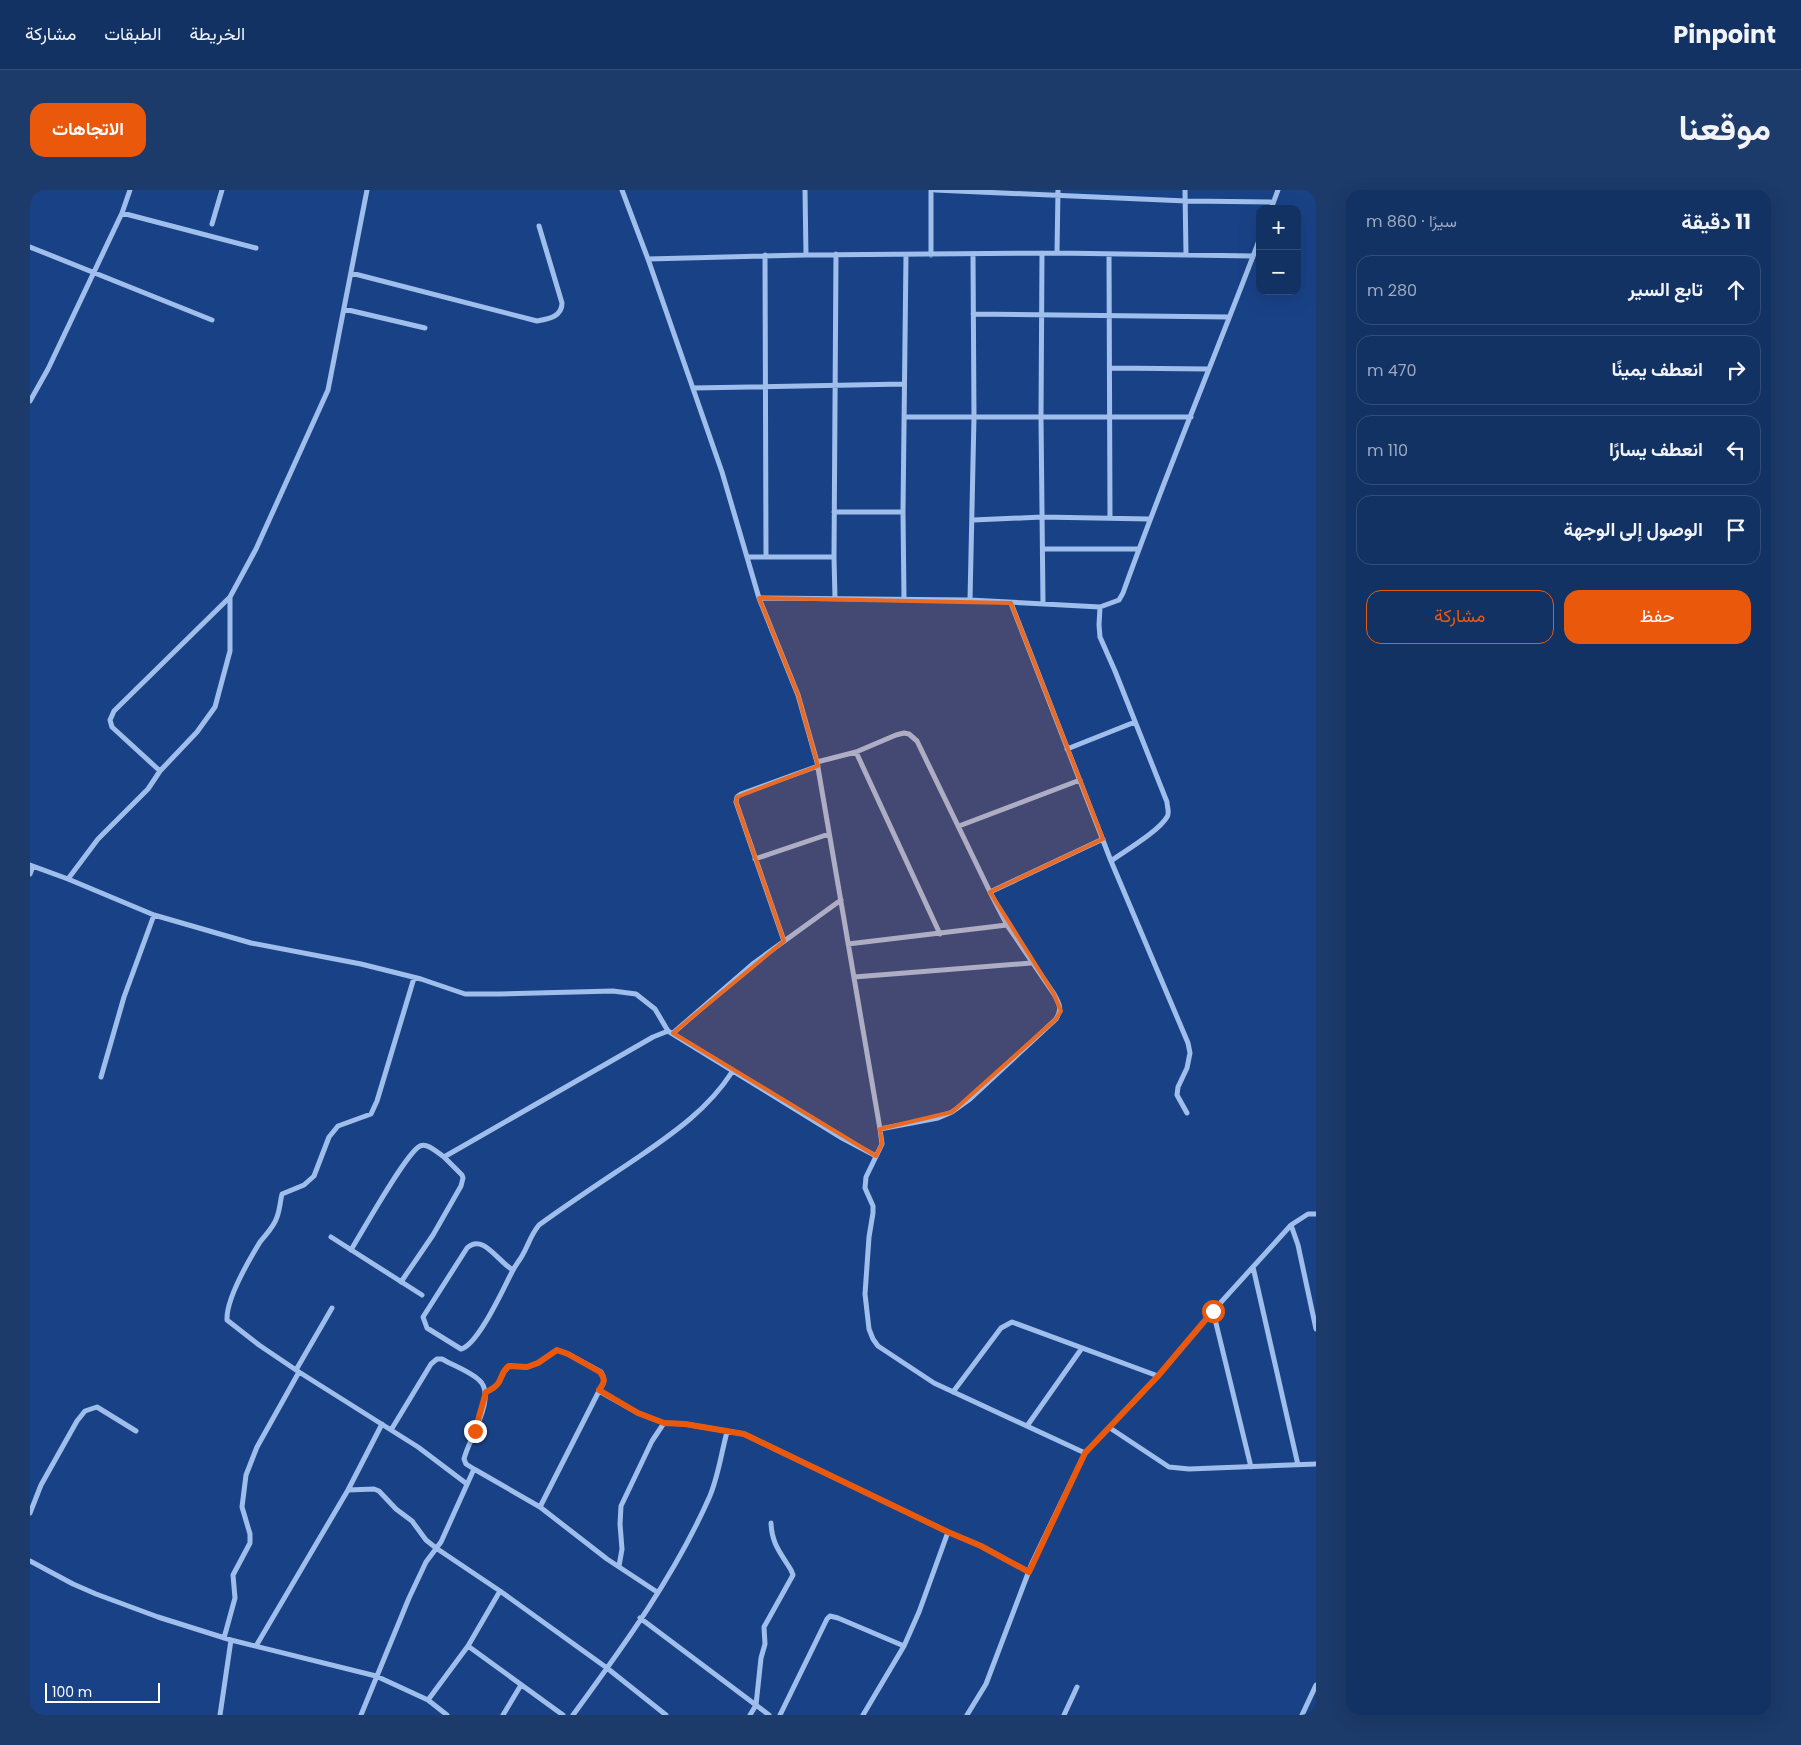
<!DOCTYPE html>
<html lang="ar">
<head>
<meta charset="utf-8">
<style>
  :root { --surface:#133264; --page:#1c3a6a; --text:#f1f3f6; --muted:#9daabf; --line:#324d78; --accent:#ea580c }
  body { margin:0; font-family:Poppins,Vazirmatn,sans-serif; background:var(--page); color:var(--text); direction:rtl }
  .controls { position:absolute; right:15px; top:15px; display:grid; overflow:hidden; border-radius:10px; box-shadow:0 5px 20px #0002 }
  .controls button { width:45px; height:45px; display:grid; place-items:center; padding:0; border:0; border-bottom:1px solid var(--line); background:var(--surface); color:var(--text); font:25px sans-serif }
  .scale { position:absolute; left:15px; bottom:12px; width:115px; box-sizing:border-box; padding-left:5px; border:2px solid #fff; border-top:0; font-size:14px; line-height:18px; white-space:nowrap; color:#fff; -webkit-text-stroke:4px #194286; paint-order:stroke }
  .stop { position:absolute; width:15px; height:15px; margin:-11px; border:4px solid #ea580c; border-radius:50%; background:#fff }
  .stop.end { background:#ea580c; border-color:#fff; box-shadow:0 1px 5px #0008 }
  .list { margin:0; padding:0; list-style:none }
  h2 { display:flex; justify-content:space-between; align-items:center; height:65px; margin:0; padding:0 20px; font-size:21px }
  h2 small { font-size:16px; font-weight:400; color:var(--muted) }
  .list li { display:grid; grid-template-columns:32px 1fr auto; gap:15px; align-items:center; box-sizing:border-box; height:70px; margin:0 10px 10px; padding:0 10px; border:1px solid var(--line); border-radius:15px }
  .list b { display:block; font-size:19px; white-space:nowrap }
  .list em { font-size:16px; font-style:normal; color:var(--muted) }
  .actions { display:flex; gap:10px; padding:15px 20px }
  .actions a { flex:1; padding:11px 0; border:1px solid var(--accent); border-radius:15px; text-align:center; font-size:18px; color:var(--accent) }
  .actions .main { background:var(--accent); color:#fff }
  .icon { flex:none; width:28px; height:28px; fill:none; stroke:currentColor; stroke-width:2; stroke-linecap:round; stroke-linejoin:round }
  .map { position:relative; flex:none; width:1286px; height:1525px; overflow:hidden; direction:ltr; border-radius:15px }
  header { display:flex; align-items:center; gap:30px; box-sizing:border-box; height:70px; padding:0 25px; background:var(--surface); border-bottom:1px solid var(--line) }
  header strong { font-size:24px }
  nav { display:flex; gap:28px; margin-inline-start:auto; font-size:18px }
  .intro { display:flex; align-items:center; justify-content:space-between; box-sizing:border-box; height:120px; padding:0 30px }
  h1 { margin:0; font-size:35px }
  .button { padding:12px 22px; border-radius:15px; background:var(--accent); color:#fff; font-size:18px; font-weight:700 }
  main { display:flex; gap:30px; padding:0 30px }
  aside { flex:1; background:var(--surface); border-radius:15px; box-shadow:0 5px 20px #0002 }
  .map>svg:first-child { display:block }
  .lines { fill:none; stroke-linecap:round; stroke-linejoin:round }
  .minor { stroke:#9fbeec; stroke-width:5 }
  .route { stroke:#ea580c; stroke-width:6 }
  .marked { fill:#ea6a24; fill-opacity:0.2; stroke:#ea6a24; stroke-width:4; stroke-linejoin:round }
</style>
</head>
<body>
<header>
<strong>Pinpoint</strong>
<nav><a>الخريطة</a><a>الطبقات</a><a>مشاركة</a></nav>
</header>
<div class="intro"><h1>موقعنا</h1><a class="button">الاتجاهات</a></div>
<main>
<aside>
<h2>11 دقيقة<small>سيرًا · 860 m</small></h2>
<ul class="list">
<li><svg class="icon" aria-label="ahead" viewBox="0 0 24 24"><path d="M12 20V5M6 11l6-6 6 6"/></svg><div><b>تابع السير</b></div><em>280 m</em></li>
<li><svg class="icon" aria-label="right" viewBox="0 0 24 24"><path d="M7 20v-9h11M14 6l5 5-5 5"/></svg><div><b>انعطف يمينًا</b></div><em>470 m</em></li>
<li><svg class="icon" aria-label="left" viewBox="0 0 24 24"><path d="M17 20v-9H6M10 6l-5 5 5 5"/></svg><div><b>انعطف يسارًا</b></div><em>110 m</em></li>
<li><svg class="icon" aria-label="arrive" viewBox="0 0 24 24"><path d="M6 21V4h12l-3 4 3 4H6"/></svg><div><b>الوصول إلى الوجهة</b></div></li>
</ul>
<div class="actions"><a class="main">حفظ</a><a>مشاركة</a></div>
</aside>
<div class="map">
<svg width="1286" height="1525" viewBox="0 0 1286 1525">
  <rect width="100%" height="100%" fill="#194286"/>
  <g class="lines">
    <path class="minor" d="M592,0L618,69
      M775,0L776,65L1027,63L1028,0
      M901,0V65
      M905,0L1156,11L1243,12
      M1155,0L1156,65
      M1241,19L1248,0
      M92,23L226,58
      M182,34L192,0
      M0,57L182,130
      M1012,63L1011,228L1013,414
      M1027,63L1223,66
      M1079,64L1080,328
      M735,65L736,366
      M776,65L618,69L692,282L729,408L940,410L1070,417L1089,410L1093,403C1136,283 1185,167 1230,48
      M321,83L507,131C518,129 532,127 532,113L509,36
      M314,119L395,138
      M943,124L1199,127
      M1081,178L1178,179
      M663,198L874,194
      M0,211L18,179L92,23L100,0
      M875,227H944L943,64
      M804,322H873
      M943,330L1012,327L1119,329
      M1013,359H1109
      M719,367H804
      M729,408L768,505L787,572L850,939L852,954L836,987L835,998L843,1016V1023L839,1047L835,1104L839,1139L843,1149L848,1156L904,1193L1055,1263
      M805,409L804,367L806,64
      M874,409L873,322L876,65
      M940,410L944,227H1161
      M981,413L1081,671L1158,853L1160,863L1157,878L1148,897L1147,905L1157,923
      M1070,417L1069,435L1070,447L1085,481L1137,612C1137,617 1140,623 1137,627C1129,641 1095,661 1081,671
      M1037,559L1105,532
      M826,562L910,744
      M787,572L826,562L866,545L874,543L879,544L887,551L960,702L977,735L1024,804C1030,815 1032,819 1026,829L940,909L922,922L908,928L850,939
      M130,581L82,537L80,530L84,521L200,407L226,359L298,200L337,0
      M929,636L1050,590
      M725,669L799,644
      M0,675L38,689L124,725L221,753L331,774L391,789L435,804H469L583,801L606,804L625,819L638,841
      M0,684L3,676
      M38,689L68,649L118,599L130,581L167,542L185,517L200,461V407
      M960,702L1073,649
      M754,751L706,612L707,607L711,604L788,576
      M818,754L977,735
      M824,787L1001,773
      M384,788L347,911L341,924L308,936L299,947L284,986L274,995L252,1004C250,1012 250,1019 247,1027C244,1037 236,1044 230,1052C219,1070 196,1110 197,1130L229,1155L269,1182L388,1257L437,1294
      M643,843L724,773L811,710
      M71,887L94,807L124,725
      M1261,1035L1268,1055L1286,1139
      M301,1047L392,1105
      M321,1060C332,1042 376,963 390,956C397,952 408,963 414,967L623,847L638,841L812,948L846,966
      M1223,1077L1268,1275
      M483,1080C467,1071 453,1043 437,1058L393,1127L397,1138L431,1159C448,1155 473,1099 482,1082C485,1076 489,1071 492,1066C499,1054 500,1046 509,1035C542,1011 576,989 610,966C645,942 679,918 702,882
      M371,1092L403,1045L431,996L433,988L432,985L414,967
      M1183,1121L1221,1277
      M266,1180L302,1118
      M456,1202C476,1193 467,1186 479,1176L497,1177L508,1173L527,1160L538,1164L571,1182C576,1190 574,1193 569,1201
      M923,1202L971,1138L982,1132L1128,1186
      M997,1236L1052,1158
      M1080,1238L1139,1277L1159,1279L1286,1274
      M361,1240L401,1174L407,1169H412C424,1176 439,1181 449,1190C468,1206 438,1250 434,1269L436,1274L444,1279
      M318,1300L344,1299L349,1301L366,1319L382,1331L396,1350L406,1358L470,1401L438,1456L398,1510L417,1525
      M510,1317L569,1201L608,1223L634,1233
      M0,1323L11,1295L47,1231L55,1221L67,1217L106,1241
      M0,1371L43,1394L66,1404L128,1427L201,1450L346,1486L398,1510
      M589,1376L592,1359L590,1334L591,1316L622,1251L634,1233L655,1234L714,1244L918,1342L951,1356L999,1382
      M470,1401L577,1478L636,1525
      M610,1428L739,1525
      M194,1448L205,1408L203,1385L220,1353V1344L212,1317L216,1285L227,1257L269,1182
      M226,1456L318,1300L352,1234
      M438,1456L533,1525
      M190,1525L201,1450
      M331,1525L379,1408L396,1372L411,1352L444,1279L510,1317L577,1369L627,1402
      M473,1525L491,1495
      M543,1525C593,1457 645,1385 679,1308C688,1288 691,1264 697,1242
      M720,1525L726,1515L731,1468L735,1454L734,1437L763,1385L761,1380C751,1363 742,1355 741,1333
      M750,1525L797,1429L800,1426L808,1428L874,1456
      M833,1525L874,1456L889,1422L918,1342
      M937,1525L956,1494L1002,1373L1055,1263L1128,1186L1183,1121L1261,1035L1278,1024H1286
      M1034,1525L1047,1497
      M1272,1525L1286,1495"/>
  </g>
  <g class="lines">
    <path class="route" d="M445,1241L456,1202C476,1193 467,1185 479,1176L497,1177L508,1173L527,1160L538,1164L570,1182C576,1190 574,1193 569,1200L608,1223L634,1233L655,1234L714,1244L918,1342L951,1356L999,1382L1055,1263L1128,1186L1183,1121"/>
  </g>
  <path class="marked" d="M729,408L981,413L1073,649L960,702L1024,804L1031,821L1026,829L922,922L850,939L852,954L846,966L643,843L754,751L706,612L707,607L788,576L768,505Z"/>
</svg>
<div class="controls">
<button>+</button>
<button>−</button>
</div>
<div class="scale">100 m</div>
<div class="stop" style="left:1183px;top:1121px"></div>
<div class="stop end" style="left:445px;top:1241px"></div>
</div>
</main>
</body>
</html>
